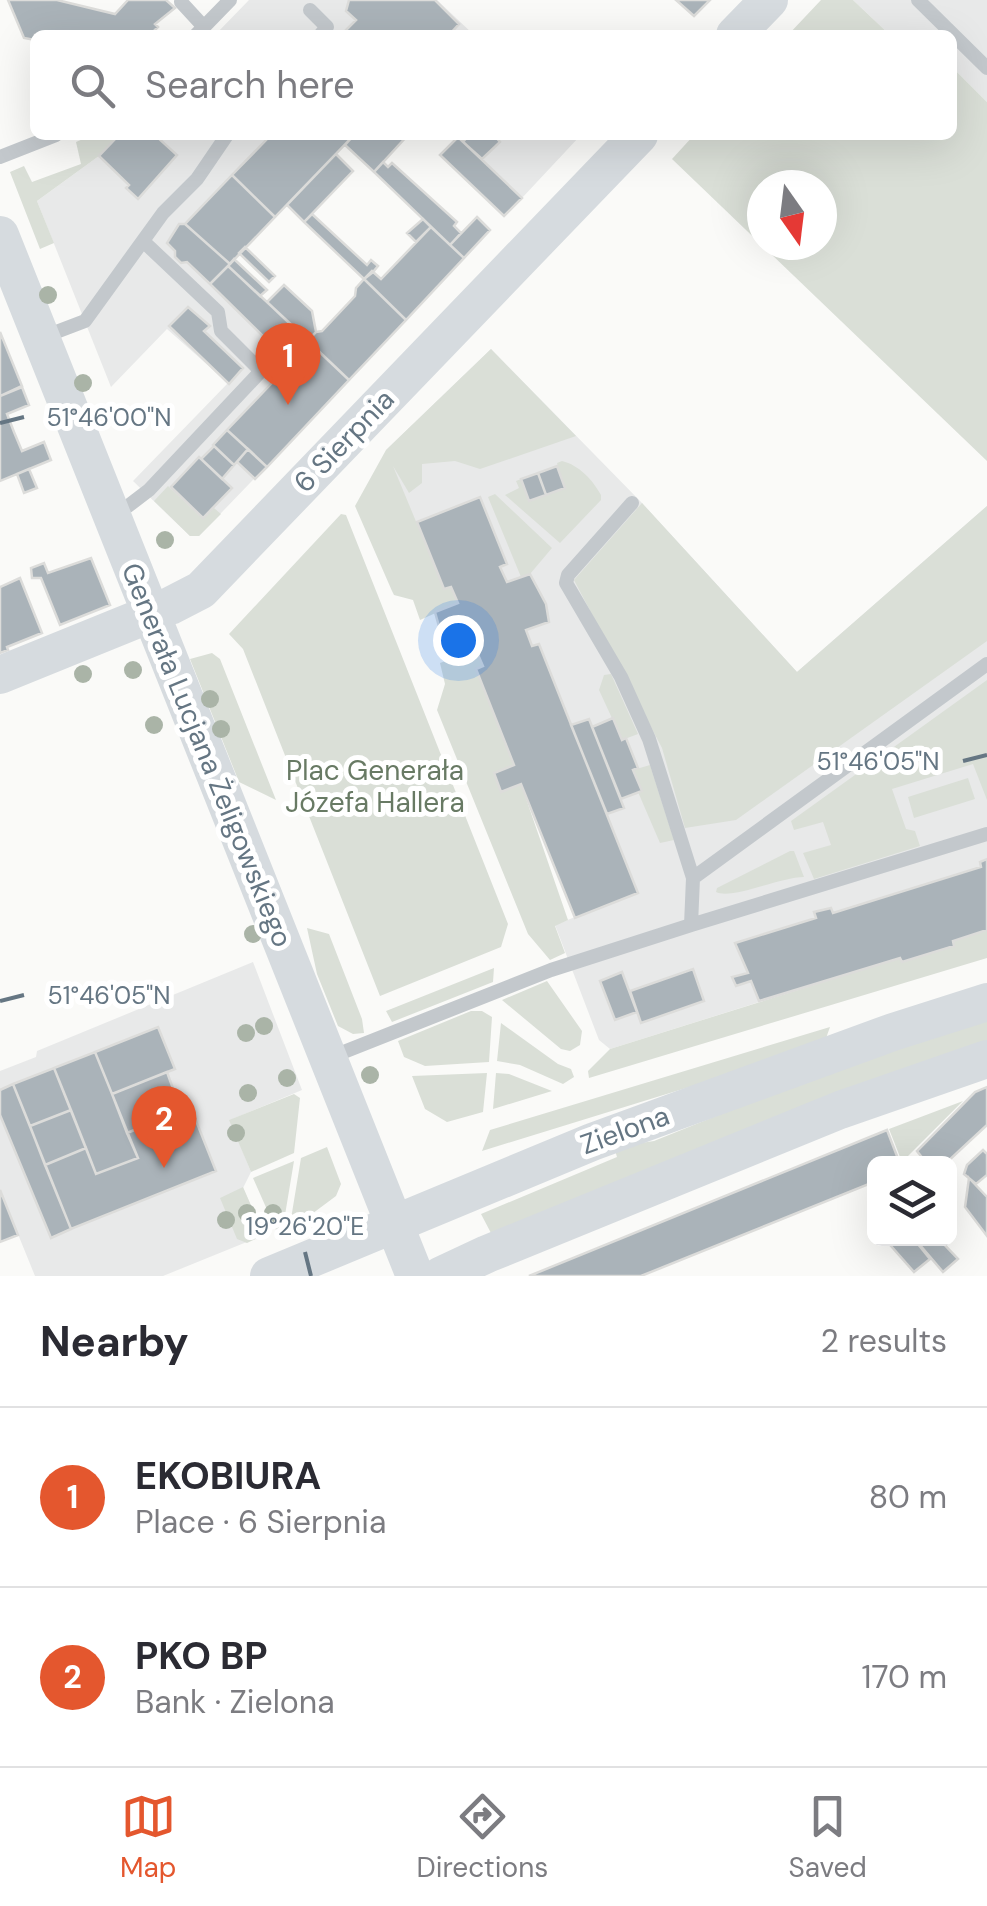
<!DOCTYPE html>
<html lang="en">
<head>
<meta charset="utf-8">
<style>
  :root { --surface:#fff; --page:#f7f7f7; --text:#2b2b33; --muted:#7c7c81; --line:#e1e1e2; --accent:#e4572e }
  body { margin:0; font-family:"DM Sans",sans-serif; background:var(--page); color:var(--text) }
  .controls { position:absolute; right:30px; bottom:30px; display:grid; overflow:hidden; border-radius:15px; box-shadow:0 10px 40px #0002 }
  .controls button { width:90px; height:90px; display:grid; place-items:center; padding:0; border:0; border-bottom:2px solid var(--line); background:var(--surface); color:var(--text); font:50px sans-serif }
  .compass { position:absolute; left:747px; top:170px; width:90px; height:90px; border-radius:50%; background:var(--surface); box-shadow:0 10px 40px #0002; rotate:166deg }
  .you { position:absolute; left:458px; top:640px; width:35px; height:35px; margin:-25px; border:8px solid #fff; border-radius:50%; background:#1a73e8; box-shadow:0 0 0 15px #1a73e833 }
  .badge { display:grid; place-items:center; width:65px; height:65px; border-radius:50%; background:var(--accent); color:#fff; font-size:32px; font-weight:700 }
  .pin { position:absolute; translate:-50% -82px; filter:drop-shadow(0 2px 5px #0008) }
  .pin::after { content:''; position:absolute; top:52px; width:35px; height:30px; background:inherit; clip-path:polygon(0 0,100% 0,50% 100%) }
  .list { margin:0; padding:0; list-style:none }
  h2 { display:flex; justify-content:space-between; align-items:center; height:130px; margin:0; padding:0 40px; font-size:42px }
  h2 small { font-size:32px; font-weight:400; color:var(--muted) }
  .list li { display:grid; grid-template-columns:65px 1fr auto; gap:30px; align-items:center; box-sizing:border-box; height:180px; padding:0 40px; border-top:2px solid var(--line) }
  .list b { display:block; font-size:38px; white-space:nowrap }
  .list p { margin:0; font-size:32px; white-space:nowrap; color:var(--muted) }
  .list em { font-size:32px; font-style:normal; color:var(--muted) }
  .icon { flex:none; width:55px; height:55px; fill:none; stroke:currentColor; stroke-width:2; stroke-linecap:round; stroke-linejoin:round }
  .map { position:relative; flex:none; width:987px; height:1276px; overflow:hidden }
  .search { position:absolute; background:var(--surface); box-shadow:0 10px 40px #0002; left:30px; right:30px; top:30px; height:110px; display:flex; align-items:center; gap:25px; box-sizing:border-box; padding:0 35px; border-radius:15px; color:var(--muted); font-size:38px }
  .sheet { height:490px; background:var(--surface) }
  nav { display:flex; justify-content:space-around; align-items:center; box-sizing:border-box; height:140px; border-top:2px solid var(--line); background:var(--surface); font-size:28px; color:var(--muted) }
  nav a { display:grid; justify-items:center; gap:5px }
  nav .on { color:var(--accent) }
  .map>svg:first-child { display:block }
  .built { fill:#e8e9e9 }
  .green { fill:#dadfd7; fill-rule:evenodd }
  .building { fill:#aab3b9; stroke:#dcdcda; stroke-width:2.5 }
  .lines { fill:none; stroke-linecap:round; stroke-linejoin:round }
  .lane { stroke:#c3c8cc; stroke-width:14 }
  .secondary { stroke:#d6dbdf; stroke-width:38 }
  .tree { fill:#aab4a7 }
  .ticks { fill:none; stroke:#657683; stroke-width:4 }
  .labels { text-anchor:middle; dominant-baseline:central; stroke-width:10; stroke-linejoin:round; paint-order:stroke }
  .street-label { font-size:28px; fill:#657683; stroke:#fff }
  .park-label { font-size:28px; fill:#687a64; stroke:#fff }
  .ticks-label { font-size:25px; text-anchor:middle; fill:#657683; stroke:#fff; stroke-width:10; stroke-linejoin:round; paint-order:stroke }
</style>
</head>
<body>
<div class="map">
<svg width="987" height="1276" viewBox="0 0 987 1276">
  <rect width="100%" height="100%" fill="#fafaf8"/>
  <path class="built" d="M249,0H437L474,35H215Z
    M853,0H987V102L952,67V35H890Z
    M119,135H353L229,266L349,380L199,536H190L133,481L228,383L167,329L111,387L37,201L99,156Z
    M456,135H579L580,136L522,198Z
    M491,349L642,503L797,672L987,506V930L953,941L954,946L902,962L899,958L610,1049L599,1040L555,925L575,917L386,450Z
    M253,962L302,1090L230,1120L251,1172L243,1188L264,1235L163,1276H35L0,1190V1071L36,1057L37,1051Z"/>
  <path class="green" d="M821,0H853L890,35H788Z
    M952,67L987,102V461L672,159L694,135H952ZM822,185V245H762V185Z
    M92,135H119L99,156L37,201L54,243L40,249L10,172L24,166L32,182L81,164L76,142Z
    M491,349L576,436L480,469L455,461L422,464V483L409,493L393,466L444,589L451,587L458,603L420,620L413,600L394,595L392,591L355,506L386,450Z
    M562,461C579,465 593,480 601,495V500L560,543L505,495L519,488L516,481L521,479L529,501L565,488L557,463Z
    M168,486L203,519L214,508L221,514L199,536H190L154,501Z
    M495,494L552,548L530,574L521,577L488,497Z
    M642,503L797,672L987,506V641L736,820L685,828L662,748L574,580Z
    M341,514L346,515L508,924L501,947L380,996L243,649L229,634Z
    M476,650L483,666L476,670L514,765L494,774L502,791L521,784L568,920L555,926L565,953L550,960L528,934L437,710L445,684L440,663Z
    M212,653L220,659L276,800L239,782L190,659Z
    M611,674L638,734L622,740L599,690L604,675Z
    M987,680V800L973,764L892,789L906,829L915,831L920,846L814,879L803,853L831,845L823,822L794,830L791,821Z
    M650,765L674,840L660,843L638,792L642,790L633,770Z
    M968,778L975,799L914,818L908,797Z
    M790,851H794L804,877C780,877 732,900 716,892L717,888Z
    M307,928L329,934L362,1019L364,1033L353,1034L338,1026L317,974Z
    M987,930V958L589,1078L588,1071L610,1049L900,958L902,962L953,946V941Z
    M494,968L493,982L392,1022L386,1011Z
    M547,981L582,1031L580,1045L570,1051L561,1049L502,1000Z
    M471,1011H482L492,1017L489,1062L425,1066L404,1057L398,1041Z
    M987,1015V1046L492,1235L481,1214L617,1157L614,1147L654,1141L892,1045Z
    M501,1023L558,1064L571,1069L574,1077L563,1084L520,1065L497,1061Z
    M830,1027L825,1041L712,1080L482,1151L490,1130Z
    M487,1073L483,1112L447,1122L425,1109L412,1076Z
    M496,1073L509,1074L552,1091L493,1109Z
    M294,1094L300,1098L294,1153L251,1172L229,1120Z
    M963,1101L902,1162L889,1129Z
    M327,1147L341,1184L336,1196L289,1231L301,1158Z
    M294,1161L283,1227L276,1230L253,1178Z
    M243,1187L264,1235L247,1243L237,1239L220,1198Z"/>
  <path class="building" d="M8,0H57L115,14L128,0H166L175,8L155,24L158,27L150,35H35V40L24,38Z
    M349,0H435L459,24L449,35H341L356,20L346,11Z
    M676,0H710L694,16Z
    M119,135H155L177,155L138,199L126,188L129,185L99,156Z
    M271,135H354L275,217L232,175Z
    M354,135H408L374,172L345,145Z
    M469,135H494L500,142L482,159L463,142Z
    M458,137L522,198L504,216L440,155Z
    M336,154L353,171L304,222L287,205Z
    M383,162L388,167L392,163L457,222L454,226L461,233L450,245L374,172Z
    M232,175L275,217L230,264L185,224Z
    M312,214L367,265L371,260L378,266L373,272L364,279L304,222Z
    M477,217L490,230L464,258L450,245Z
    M423,219L431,227L416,242L407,233Z
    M179,224H185L230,264L210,284L187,262L181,263L175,257V251L167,243Z
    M431,227L464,258L406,320L364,279L372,271L381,279Z
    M245,247L275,276L269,282L239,253Z
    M234,259L267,290L260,296L228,266Z
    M228,266L295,328L275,348L210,284Z
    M364,279L406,320L349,380L308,341L316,332L322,331L355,296L356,288Z
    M284,285L312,311L316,332L308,341L267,302Z
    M188,307L210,326L204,331L243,368L229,384L169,326Z
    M295,328L308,342L294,356L280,343Z
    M0,332L22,386L0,396Z
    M310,343L349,380L267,467L227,430Z
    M22,387L29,405L7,414L14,432L22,451L44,442L51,460L0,481V396Z
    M227,430L248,449L234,465L213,445Z
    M214,446L234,465L222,479L201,459Z
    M248,449L267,467L255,479L237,462Z
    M199,457L232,488L203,518L171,487Z
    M557,466L565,488L546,495L538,473Z
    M29,469L37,488L24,493L17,474Z
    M538,473L546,495L529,501L521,479Z
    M480,497L507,564L500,567L507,582L530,574L546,604L549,622L526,630L532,646L539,644L638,893L575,918L521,784L501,792L494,773L514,765L476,669L483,666L476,650L454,658L442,637L435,612L458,603L451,587L444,589L417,522Z
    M91,558L110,605L60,625L41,578H32L31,568L44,563L48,573Z
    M20,578L42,633L7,647L8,650L0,653V587Z
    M613,718L622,740L626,738L638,768L633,770L642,791L621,799L592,727Z
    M589,719L624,808L607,814L571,725Z
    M987,859V930L953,941L954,946L902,962L900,958L759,1001L751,981L736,986L732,977L748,973L735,943L816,918L814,912L831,908L833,913L981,867L980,862Z
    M693,969L704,1001L641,1023L630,991Z
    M622,972L637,1012L615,1020L600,981Z
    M158,1027L175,1069L112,1094L95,1052Z
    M95,1052L138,1158L96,1174L54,1068Z
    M54,1068L71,1110L30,1126L13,1084Z
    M167,1072L181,1111L127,1133L112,1094Z
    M13,1084L71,1229L51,1238L0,1115V1090Z
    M987,1087V1125L945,1164H927L917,1151L975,1092Z
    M191,1108L216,1171L71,1229L45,1165L86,1148L96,1174L138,1158L127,1133Z
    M71,1110L86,1148L45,1165L30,1126Z
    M887,1130L900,1164H874V1182L641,1276H529Z
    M983,1150L987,1154V1175L976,1184L964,1174L967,1165Z
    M969,1178L987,1197V1236L965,1207Z
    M0,1190L18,1235L0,1242Z
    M884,1238H913L930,1259L914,1272Z
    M914,1238H938L958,1259L943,1272Z"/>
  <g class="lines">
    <path class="lane" d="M918,0L987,68
      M181,2L204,27
      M310,10L327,27L320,35
      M196,35L230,0
      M0,157L56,135
      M43,337L85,321L163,213L197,179L227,135
      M632,503L568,575L566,583L621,677L649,739L693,878
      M114,512L128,506L149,490L261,371L221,331L218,312L143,241
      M691,925L987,834
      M331,1057L551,970L691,925L693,878L987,664"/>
    <path class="secondary" d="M735,35L769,0
      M0,235L415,1276
      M0,675L170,606L201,590L639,135
      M269,1276L592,1142L893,1032L987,1002
      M440,1276L487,1254L840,1110L987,1059"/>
  </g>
  <g class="tree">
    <circle cx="48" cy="295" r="9"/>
    <circle cx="83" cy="383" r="9"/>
    <circle cx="165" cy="540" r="9"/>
    <circle cx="133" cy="670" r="9"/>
    <circle cx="83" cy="674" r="9"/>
    <circle cx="210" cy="699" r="9"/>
    <circle cx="154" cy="725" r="9"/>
    <circle cx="221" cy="729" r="9"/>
    <circle cx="253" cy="934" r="9"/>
    <circle cx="264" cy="1026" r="9"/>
    <circle cx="246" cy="1033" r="9"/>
    <circle cx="370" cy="1075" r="9"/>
    <circle cx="287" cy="1078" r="9"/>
    <circle cx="248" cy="1093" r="9"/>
    <circle cx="236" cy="1133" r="9"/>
    <circle cx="247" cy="1213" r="9"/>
    <circle cx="273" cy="1213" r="9"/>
    <circle cx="226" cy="1220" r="9"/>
  </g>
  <path class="ticks" d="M0,423L24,417M963,761L987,755M0,1001L24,995M305,1252L311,1276"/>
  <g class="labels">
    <g class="street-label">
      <text transform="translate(344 441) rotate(-46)">6 Sierpnia</text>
      <text transform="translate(207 755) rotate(68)">Generała Lucjana Żeligowskiego</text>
      <text transform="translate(625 1130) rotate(-20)">Zielona</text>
    </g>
    <g class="park-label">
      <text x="375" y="770">Plac Generała<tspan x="375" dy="32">Józefa Hallera</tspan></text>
    </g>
  </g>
  <g class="ticks-label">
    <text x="109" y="426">51°46'00"N</text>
    <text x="878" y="770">51°46'05"N</text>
    <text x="109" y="1004">51°46'05"N</text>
    <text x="305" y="1235">19°26'20"E</text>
  </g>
</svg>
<div class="controls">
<button><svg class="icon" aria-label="layers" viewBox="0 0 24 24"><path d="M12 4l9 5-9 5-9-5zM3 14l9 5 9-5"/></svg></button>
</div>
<svg class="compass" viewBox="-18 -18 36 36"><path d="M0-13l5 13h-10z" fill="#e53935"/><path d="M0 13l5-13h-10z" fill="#7c7c81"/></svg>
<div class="you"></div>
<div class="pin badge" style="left:288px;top:405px">1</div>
<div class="pin badge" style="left:164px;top:1168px">2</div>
<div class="search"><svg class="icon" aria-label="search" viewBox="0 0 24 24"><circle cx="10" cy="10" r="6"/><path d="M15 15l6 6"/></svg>Search here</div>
</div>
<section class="sheet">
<h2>Nearby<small>2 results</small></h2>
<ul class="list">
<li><span class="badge">1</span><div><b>EKOBIURA</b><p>Place · 6 Sierpnia</p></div><em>80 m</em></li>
<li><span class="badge">2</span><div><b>PKO BP</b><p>Bank · Zielona</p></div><em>170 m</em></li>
</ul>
</section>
<nav>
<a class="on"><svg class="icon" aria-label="map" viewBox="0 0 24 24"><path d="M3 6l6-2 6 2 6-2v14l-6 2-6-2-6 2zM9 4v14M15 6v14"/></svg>Map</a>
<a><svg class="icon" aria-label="directions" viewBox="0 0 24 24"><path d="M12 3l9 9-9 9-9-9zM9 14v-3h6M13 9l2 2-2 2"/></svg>Directions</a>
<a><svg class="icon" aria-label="saved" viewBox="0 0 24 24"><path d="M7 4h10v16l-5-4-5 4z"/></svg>Saved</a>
</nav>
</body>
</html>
